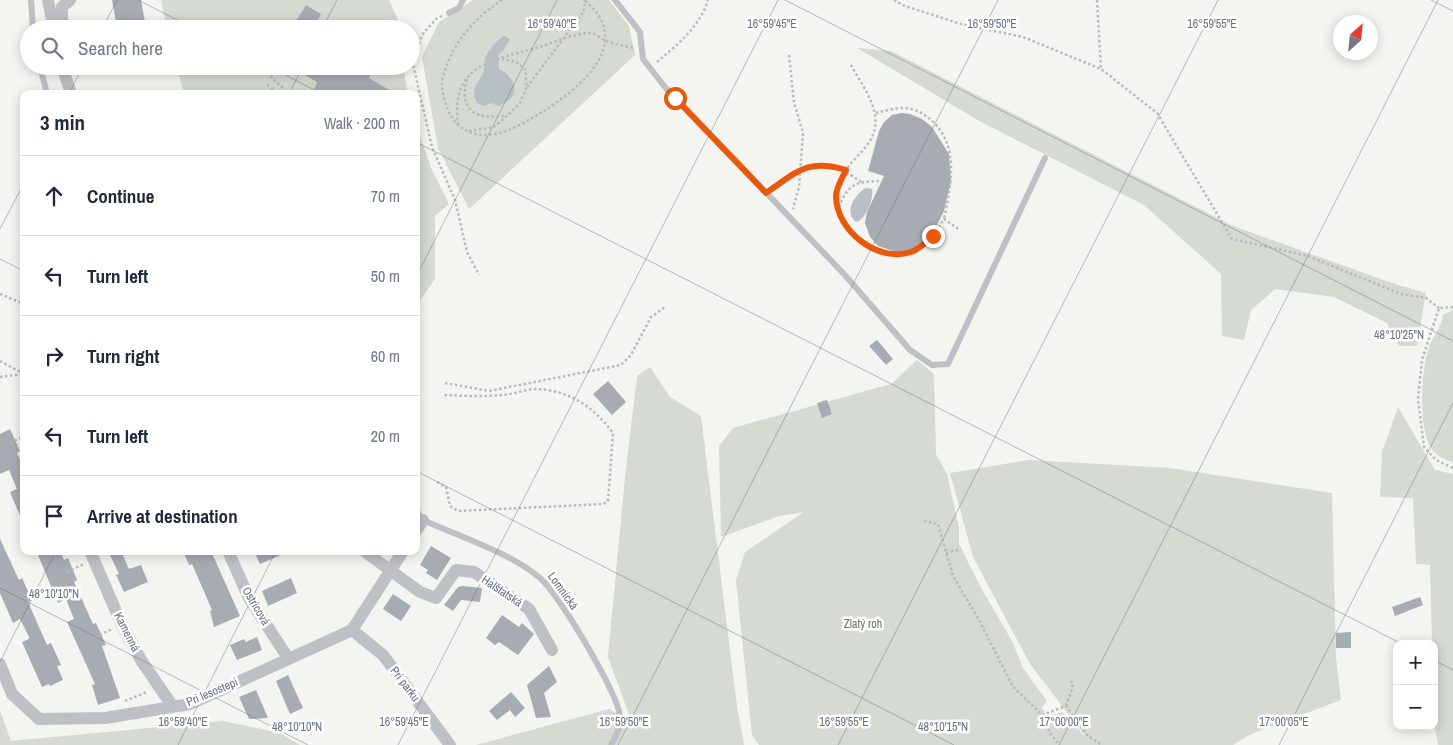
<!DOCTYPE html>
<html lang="en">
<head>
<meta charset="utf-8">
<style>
  :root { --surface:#fff; --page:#f2f2f3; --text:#1f2937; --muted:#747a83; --line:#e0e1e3 }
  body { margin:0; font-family:"Archivo Narrow",sans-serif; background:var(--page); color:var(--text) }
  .controls { position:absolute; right:15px; bottom:15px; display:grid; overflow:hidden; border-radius:10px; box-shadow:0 2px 12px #0003 }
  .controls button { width:45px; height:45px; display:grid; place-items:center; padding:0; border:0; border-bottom:1px solid var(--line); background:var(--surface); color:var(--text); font:25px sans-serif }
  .compass { position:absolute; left:1333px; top:15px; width:45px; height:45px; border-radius:50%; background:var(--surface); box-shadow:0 2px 12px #0003; rotate:27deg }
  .stop { position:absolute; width:15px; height:15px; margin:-11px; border:4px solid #ea580c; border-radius:50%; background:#fff }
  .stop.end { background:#ea580c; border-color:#fff; box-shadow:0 1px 5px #0008 }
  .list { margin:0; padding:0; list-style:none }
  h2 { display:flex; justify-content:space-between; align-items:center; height:65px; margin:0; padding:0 20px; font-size:21px }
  h2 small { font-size:16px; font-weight:400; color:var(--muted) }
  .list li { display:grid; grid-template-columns:32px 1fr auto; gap:15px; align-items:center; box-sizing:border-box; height:80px; padding:0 20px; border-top:1px solid var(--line) }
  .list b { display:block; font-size:19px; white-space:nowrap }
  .list em { font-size:16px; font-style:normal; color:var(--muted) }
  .icon { flex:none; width:28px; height:28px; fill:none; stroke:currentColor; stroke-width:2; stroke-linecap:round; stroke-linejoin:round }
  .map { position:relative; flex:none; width:1453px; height:745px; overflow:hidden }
  .search { position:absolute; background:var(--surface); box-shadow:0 2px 12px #0003; left:20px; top:20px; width:400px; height:55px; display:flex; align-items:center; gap:12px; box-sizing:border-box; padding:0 18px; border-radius:28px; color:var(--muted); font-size:19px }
  .panel { position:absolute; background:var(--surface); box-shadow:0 2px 12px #0003; left:20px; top:90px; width:400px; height:465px; border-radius:10px }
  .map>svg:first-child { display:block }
  .green { fill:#d5dad3 }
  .water { fill:#b9c0c5 }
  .building { fill:#a7acb2 }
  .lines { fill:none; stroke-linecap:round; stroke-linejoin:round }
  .path { stroke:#b8babc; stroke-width:2.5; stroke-dasharray:2.5 2.5; stroke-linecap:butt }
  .service { stroke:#bec1c4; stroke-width:6 }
  .minor { stroke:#bec1c4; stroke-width:12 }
  .route { stroke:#ea580c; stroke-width:6 }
  .ticks { fill:none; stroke:#67717e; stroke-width:1; stroke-opacity:0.45 }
  .labels { text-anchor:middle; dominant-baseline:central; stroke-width:5; stroke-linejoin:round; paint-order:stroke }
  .street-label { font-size:12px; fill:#67717e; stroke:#fff }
  .park-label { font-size:12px; fill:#667665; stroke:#fff }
  .ticks-label { font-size:12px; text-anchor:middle; fill:#67717e; stroke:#fff; stroke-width:5; stroke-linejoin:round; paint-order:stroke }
</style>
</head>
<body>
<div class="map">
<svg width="1453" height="745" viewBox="0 0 1453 745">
  <rect width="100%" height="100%" fill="#f4f4f1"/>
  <path class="green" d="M161,0H389L401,27L167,29Z
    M473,0H609L629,26L635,55L469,209L438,148L422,57L439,22Z
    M857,48L891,51L1233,226L1395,284L1426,293L1417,346H1399L1387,323L1334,297L1275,289L1251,310L1244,340L1222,336L1221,274L1144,205L981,122Z
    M176,66H403L408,94H184Z
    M416,124L431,168L449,204L435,216V279L416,306Z
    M1453,310V463C1444,459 1437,456 1431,448C1418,428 1421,369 1429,347C1433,336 1441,328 1443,315Z
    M917,360L934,374L936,454L947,474L959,527V544L980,586L1012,641L1023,668L1047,701L1042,707L1050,723V716L1062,712L1088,740L1030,664L973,557L950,473L1029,460L1170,468L1332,493L1336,658L1341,700L1249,735L1233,745H759L752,735L736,580L745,552L804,512L779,516L721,537L719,446L733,428L891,384Z
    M650,367L670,397L701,416L737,706L744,745H476L609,709L631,720L608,657L625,477L637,376Z
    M1398,407L1435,470L1453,474V745H1438L1434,722V644H1432L1430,565L1416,564L1413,498L1380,497L1382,452Z
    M0,711L11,741L223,721L280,733L300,745H0Z"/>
  <path class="water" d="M504,36L510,39L503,51L498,55L499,69C519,79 521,98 498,106L491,103L484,106L477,103C470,89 477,85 483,74C485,69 484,63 485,58C489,49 496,41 504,36Z
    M866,188L872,189C874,198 866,220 856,222C843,212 855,194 866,188Z"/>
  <path class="building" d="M112,0H141L145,22L117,27Z
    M306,5L321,14L313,29H291Z
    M290,66H376L369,78L396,94H313L317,82Z
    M901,113L910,114L922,119L932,127L949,154L951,181L944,211L932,235L920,246L911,251L896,252L878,246L870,237L865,223L867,212L884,176L868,171L879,131L884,122L892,115Z
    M877,340L893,359L886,365L869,346Z
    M608,381L626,402L612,415L593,394Z
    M827,400L832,414L822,418L817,403Z
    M10,429L20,451L17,453L24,469V525L10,492L17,489L9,470L0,474V434Z
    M0,539L19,580L22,578L32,600L28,602L47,645L51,643L61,665L57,666L63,680L50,686L49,684L42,687L22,642L29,639V637L20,619L13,623L0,593Z
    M431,546L451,558L437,580L426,573L428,570L420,565Z
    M47,551H60L64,560L68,558L77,580L74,582L84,604L93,624L96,623L106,645L102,646L120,698L98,705L92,685L95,684L67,622L74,619L66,599L58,603L38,555Z
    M108,551H121L129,569L141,565L148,582L124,592L116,575L119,574Z
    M183,551H211L240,616L214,627L210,611L212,610L192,564L189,565Z
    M254,551H290L260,564Z
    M291,578L297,593L268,606L262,591Z
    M462,586L482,588L480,602L461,600L453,611L444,605L458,587Z
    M393,594L411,606L401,621L383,609Z
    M1420,597L1423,605L1395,616L1392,607Z
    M502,615L519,627L522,623L534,634L518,655L499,642L495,645L486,638Z
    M1351,632V648H1336V633Z
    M257,637L262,650L237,660L230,645L244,639L246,642Z
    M549,666L557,682L544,693L551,717L536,718L527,685Z
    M288,675L303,708L290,714L276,681Z
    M256,690L268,718L249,719L239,697Z
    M511,692L525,708L515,717L510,710L497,720L489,711Z"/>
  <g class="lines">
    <path class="path" d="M502,0C472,20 450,46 442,81C441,89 444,99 447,107C452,124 468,136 487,135C507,134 523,123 539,114C577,91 638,43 584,0
      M894,0L905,6L964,25L1023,37L1101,69L1157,113L1232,239L1308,256L1401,294L1426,298L1439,308
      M1097,0L1101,69
      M442,16L436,19L422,35L413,64L432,147L455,200L467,252L479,275
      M289,29L290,28
      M789,55L794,103L803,132L799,187L793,209
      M657,62C678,44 699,28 708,0
      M851,65C861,84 879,106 875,128C872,143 861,152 852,162C832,186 834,215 856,237C868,248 889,255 905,253C924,251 934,234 944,219L960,230
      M268,66L272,78L282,87L278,93
      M467,79C458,112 478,121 507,115
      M267,85L280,94
      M527,87L584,11L585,0
      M876,113C884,111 894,108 903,108C914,108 923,113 931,120C960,145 951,186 944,219
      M458,125C450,64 492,61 539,47C555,42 574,33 591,33C596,34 600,38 604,40C613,44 624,46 634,48
      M469,131L494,127L509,114L520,103L526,89V70L516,62L502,59
      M774,188C810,163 823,154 861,182
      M839,207C848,184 855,182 879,181
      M0,294L24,304
      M1453,307L1439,308L1422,360L1418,399L1424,447L1436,460L1453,468
      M0,361L24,374
      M0,377L23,374
      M445,383L489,391L621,365L631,355L651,317L665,307
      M10,443L24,436
      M437,482L446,487L450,506L458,511L603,504L608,501L613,433C594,407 569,390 536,389C527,389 518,393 510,394C488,397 466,396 444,395
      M924,521L938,524L953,576L978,618L1013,687L1042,715L1051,735L1060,745
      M946,553L961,549
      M67,572L84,564
      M95,637L112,629
      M125,701L147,692
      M1066,706L1073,687L1071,681
      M1042,715L1066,706L1088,736L1102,745"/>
    <path class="service" d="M31,0L33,29
      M615,0L640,32L643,59L665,87L844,274L910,350L932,365L948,364L1045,158
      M449,13L459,8L463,0
      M40,66L47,94
      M416,510L423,520C458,536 511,553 540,578C559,594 617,692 620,716C621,727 616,736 611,745"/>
    <path class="minor" d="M48,0L54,29
      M62,29V7L70,0
      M62,66L71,94
      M416,531L423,520
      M90,551L122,625L141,660L173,707
      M228,551L249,598L288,658
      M364,551L420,592L436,598L456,570L474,572L529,609L552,650
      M352,630L383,655L450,745
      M0,664L12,694L39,719L105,718L190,704L352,630L403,551"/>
  </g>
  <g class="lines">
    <path class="route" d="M675,98L766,193C797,172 807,158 846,170C842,178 836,188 836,196C836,231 878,263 911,252C920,249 926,242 933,236"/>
  </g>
  <path class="ticks" d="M138,0L195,29M785,0L1453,341M1431,0L1453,11M102,29L117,0M322,29L337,0M268,66L322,94M69,94L83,66M289,94L303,66M416,142L1402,644M0,229L24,183M0,259L24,271M416,277L557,0M416,471L954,745M0,588L308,745M1434,660L1453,670M0,662L56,551M178,745L276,551M398,745L778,0M618,745L998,0M838,745L1218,0M1059,745L1438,0M1279,745L1453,403"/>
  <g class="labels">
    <g class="street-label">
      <text transform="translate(502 591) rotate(34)">Halštatská</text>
      <text transform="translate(563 591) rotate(54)">Lomnická</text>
      <text transform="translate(256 606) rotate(59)">Ostricová</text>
      <text transform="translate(127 632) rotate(63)">Kamenná</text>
      <text transform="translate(405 684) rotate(53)">Pri parku</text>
      <text transform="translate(212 692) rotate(-23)">Pri lesostepi</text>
    </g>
    <g class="park-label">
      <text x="863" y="624">Zlatý roh</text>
    </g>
  </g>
  <g class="ticks-label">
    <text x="552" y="28">16°59'40"E</text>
    <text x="772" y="28">16°59'45"E</text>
    <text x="992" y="28">16°59'50"E</text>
    <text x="1212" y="28">16°59'55"E</text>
    <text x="1399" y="339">48°10'25"N</text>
    <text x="54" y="598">48°10'10"N</text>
    <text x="183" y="726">16°59'40"E</text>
    <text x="404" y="726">16°59'45"E</text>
    <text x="624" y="726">16°59'50"E</text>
    <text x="844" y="726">16°59'55"E</text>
    <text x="1064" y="726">17°00'00"E</text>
    <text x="1284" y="726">17°00'05"E</text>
    <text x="297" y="731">48°10'10"N</text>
    <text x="943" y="731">48°10'15"N</text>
  </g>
</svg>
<div class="controls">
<button>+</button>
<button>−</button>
</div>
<svg class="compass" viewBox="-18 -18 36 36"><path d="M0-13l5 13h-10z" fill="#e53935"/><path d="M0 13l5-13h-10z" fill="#747a83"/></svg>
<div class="stop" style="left:675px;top:98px"></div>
<div class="stop end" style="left:933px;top:236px"></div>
<div class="search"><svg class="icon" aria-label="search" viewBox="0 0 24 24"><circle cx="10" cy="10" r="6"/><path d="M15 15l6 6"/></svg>Search here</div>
<section class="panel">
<h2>3 min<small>Walk · 200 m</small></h2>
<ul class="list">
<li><svg class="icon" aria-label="ahead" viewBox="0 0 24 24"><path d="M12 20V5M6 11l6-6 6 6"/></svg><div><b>Continue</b></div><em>70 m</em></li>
<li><svg class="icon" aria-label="left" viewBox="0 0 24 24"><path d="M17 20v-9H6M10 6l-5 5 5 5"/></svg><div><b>Turn left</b></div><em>50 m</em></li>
<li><svg class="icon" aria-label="right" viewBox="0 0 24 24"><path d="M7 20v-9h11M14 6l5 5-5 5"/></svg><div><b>Turn right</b></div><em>60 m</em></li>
<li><svg class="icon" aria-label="left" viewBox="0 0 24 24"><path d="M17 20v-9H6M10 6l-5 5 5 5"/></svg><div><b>Turn left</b></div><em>20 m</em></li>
<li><svg class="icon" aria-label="arrive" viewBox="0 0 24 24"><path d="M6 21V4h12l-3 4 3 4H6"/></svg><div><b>Arrive at destination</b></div></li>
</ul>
</section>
</div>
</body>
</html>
